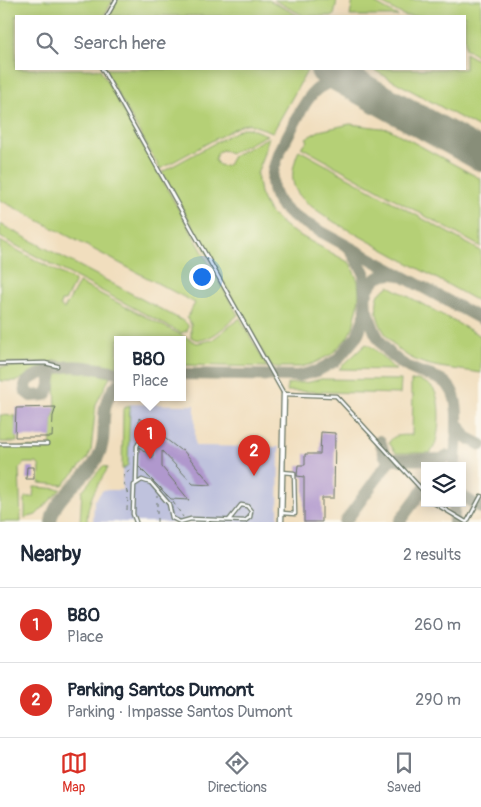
<!DOCTYPE html>
<html lang="en">
<head>
<meta charset="utf-8">
<style>
  :root { --surface:#fff; --page:#f2f2f3; --text:#1f2937; --muted:#747a83; --line:#e0e1e3; --accent:#d93025 }
  body { margin:0; font-family:Pangolin,sans-serif; background:var(--page); color:var(--text) }
  .controls { position:absolute; right:15px; bottom:15px; display:grid; overflow:hidden; border-radius:0px; box-shadow:0 2px 12px #0003 }
  .controls button { width:45px; height:45px; display:grid; place-items:center; padding:0; border:0; border-bottom:1px solid var(--line); background:var(--surface); color:var(--text); font:25px sans-serif }
  .you { position:absolute; left:201px; top:276px; width:18px; height:18px; margin:-12px; border:4px solid #fff; border-radius:50%; background:#1a73e8; box-shadow:0 0 0 8px #1a73e833 }
  .badge { display:grid; place-items:center; width:32px; height:32px; border-radius:50%; background:var(--accent); color:#fff; font-size:16px; font-weight:700 }
  .pin { position:absolute; translate:-50% -41px; filter:drop-shadow(0 1px 2px #0008) }
  .pin::after { content:''; position:absolute; top:26px; width:18px; height:15px; background:inherit; clip-path:polygon(0 0,100% 0,50% 100%) }
  .popup { position:absolute; left:114px; top:336px; width:72px; height:65px; box-sizing:border-box; display:grid; place-content:center; border-radius:0px; background:var(--surface); filter:drop-shadow(0 1px 4px #0005); font-size:16px; white-space:nowrap; color:var(--muted) }
  .popup b { font-size:19px; color:var(--text) }
  .popup::after { content:''; position:absolute; left:50%; top:100%; margin-left:-10px; border:10px solid transparent; border-top-color:var(--surface) }
  .list { margin:0; padding:0; list-style:none }
  h2 { display:flex; justify-content:space-between; align-items:center; height:65px; margin:0; padding:0 20px; font-size:21px }
  h2 small { font-size:16px; font-weight:400; color:var(--muted) }
  .list li { display:grid; grid-template-columns:32px 1fr auto; gap:15px; align-items:center; box-sizing:border-box; height:75px; padding:0 20px; border-top:1px solid var(--line) }
  .list b { display:block; font-size:19px; white-space:nowrap }
  .list p { margin:0; font-size:16px; white-space:nowrap; color:var(--muted) }
  .list em { font-size:16px; font-style:normal; color:var(--muted) }
  .icon { flex:none; width:28px; height:28px; fill:none; stroke:currentColor; stroke-width:2; stroke-linecap:round; stroke-linejoin:round }
  .map { position:relative; flex:none; width:481px; height:522px; overflow:hidden }
  .search { position:absolute; background:var(--surface); box-shadow:0 2px 12px #0003; left:15px; right:15px; top:15px; height:55px; display:flex; align-items:center; gap:12px; box-sizing:border-box; padding:0 18px; border-radius:0px; color:var(--muted); font-size:19px }
  .sheet { height:215px; background:var(--surface) }
  nav { display:flex; justify-content:space-around; align-items:center; box-sizing:border-box; height:70px; border-top:1px solid var(--line); background:var(--surface); font-size:14px; color:var(--muted) }
  nav a { display:grid; justify-items:center; gap:2px }
  nav .on { color:var(--accent) }
  .map>svg:first-child { display:block }
  .industrial { fill:#bfc2dd }
  .green { fill:#b5d076; stroke:#6a8655 }
  .lines { fill:none; stroke-linecap:round; stroke-linejoin:round }
  .taxiway { stroke:#888e79; stroke-width:12 }
  .runway { stroke:#888e79; stroke-width:32 }
  .building { fill:#b098cd }
  .lane-casing { stroke:#687564; stroke-width:5 }
  .street-casing { stroke:#687564; stroke-width:7 }
  .path { stroke:#687564; stroke-width:1; stroke-dasharray:4 4; stroke-linecap:butt }
  .lane { stroke:#fff; stroke-width:2.5 }
  .street { stroke:#fff; stroke-width:4.5 }
</style>
</head>
<body>
<div class="map">
<svg width="481" height="522" viewBox="0 0 481 522">
  <rect width="100%" height="100%" fill="#fbf7ec"/>
  <filter id="ink" filterUnits="userSpaceOnUse"><feTurbulence type="fractalNoise" baseFrequency=".02" numOctaves="2"/><feDisplacementMap in="SourceGraphic" scale="10" xChannelSelector="R" yChannelSelector="G"/><feConvolveMatrix kernelMatrix="1 2 1 2 8 2 1 2 1" color-interpolation-filters="sRGB"/></filter>
  <filter id="wash" filterUnits="userSpaceOnUse"><feTurbulence type="fractalNoise" baseFrequency=".0096" numOctaves="4" result="noise"/><feDisplacementMap in="SourceGraphic" scale="20" xChannelSelector="R" yChannelSelector="G"/><feGaussianBlur stdDeviation="1.12" result="paint"/><feColorMatrix in="noise" values="0 0 0 0 0 0 0 0 0 0 0 0 0 0 0 0 0 1.4 0 .05"/><feComposite in="paint" operator="in"/></filter>
  <g filter="url(#wash)">
    <rect width="100%" height="100%" fill="#f1debe"/>
    <path class="industrial" d="M131,404L195,405V446L279,447L278,522H93L94,501L103,490H122L123,408Z"/>
    <path class="green" d="M0,0H113L104,16H16V69H100L238,315C227,324 206,348 191,337V324L187,318L195,303L0,200Z
      M117,0H269L299,16H108Z
      M274,0H337L334,16H304Z
      M353,0H369L398,16H350Z
      M376,0H481V58L465,49V16H405Z
      M465,53L481,62V129L372,69H465Z
      M104,69H304L307,71L273,132L249,124L241,125L160,169Z
      M350,124L389,129L481,179V247L301,147L308,141L306,138L319,131Z
      M242,128H249L267,135L231,153L222,150L218,152L215,159C217,165 221,167 228,165L233,156L269,137L257,174L260,193L265,204L271,214L290,230L350,263L358,281L359,294L358,306L353,327L347,338L332,354L312,364L300,367H271L162,172Z
      M299,150L481,251V303L334,222C301,199 282,192 299,150Z
      M0,224L185,322L188,325L187,331L181,333L0,237Z
      M0,241L75,281L65,301H61L60,306L64,309L79,283L197,343L212,340L240,318L267,367L183,365L182,340H118L117,368L83,362L0,363Z
      M389,286L481,336V373C442,366 406,370 383,330C377,319 374,306 379,294Z
      M366,344C374,346 388,364 396,370L339,369Z
      M35,365L45,366L17,381H0V367Z
      M64,371H84L110,377L96,404L91,451L87,459L63,485L39,483L40,467L37,463H24L19,469L21,522H0V447L50,448L53,416L56,411L55,377L57,373Z
      M321,379L401,380L400,394L287,391V384L310,382Z
      M417,380C426,382 433,386 436,394C441,406 440,444 430,453H396L389,443C393,433 403,436 412,435L413,394H411V381Z
      M130,405L128,465L122,470L123,409Z
      M0,415L15,416L17,442H0Z
      M103,466L108,468C97,486 87,500 87,522H80L82,491Z
      M34,487L61,489L36,515L25,518V497H33Z"/>
    <g class="lines">
      <path class="taxiway" d="M342,78C333,82 322,84 315,91C305,100 300,113 294,124C277,156 254,192 296,218L481,319
        M367,293C370,279 385,271 399,275
        M368,311C374,339 391,362 419,372C434,377 446,378 453,393C461,411 455,446 455,466
        M57,366C47,374 54,387 45,395L31,396L26,392L25,386C28,379 33,377 40,374C69,361 87,367 118,372
        M182,374L298,376L317,371L337,360L357,336L366,313L364,272L350,249
        M457,422L466,437L481,445
        M380,441L385,456L393,459
        M462,496L481,508
        M51,522C54,495 87,480 98,457C111,432 94,408 118,384
        M345,522L390,460L442,459L447,456
        M399,522L425,487
        M454,522V503"/>
      <path class="runway" d="M326,69L481,155"/>
    </g>
    <g id="blocks">
      <path class="building" d="M56,407L53,416L52,437H15L16,408Z
        M139,418L180,450L182,449L212,485L193,484L162,451V467L189,500L171,499L138,466L139,447L153,458V443L139,432Z
        M321,432L335,433L334,498H322V522H304V477L297,476L298,465H305V454H320Z
        M27,467H34V479H26Z"/>
    </g>
  </g>
  <g filter="url(#ink)">
    <use href="#blocks" fill-opacity="0" stroke="#687564" stroke-width="1"/>
    <g class="lines">
      <g class="lane-casing">
        <path id="lane" d="M107,16L116,0
          M102,69L284,394L336,396L425,493
          M0,364L45,363L57,366
          M0,444H47
          M136,483L137,446L143,436
          M434,503L466,522
          M282,513L295,514L294,473L282,472
          M136,522L133,514L134,485L142,480L151,483L169,504L172,518L180,522
          M180,522L191,519L245,521L250,517L251,511L247,506L241,505L229,520
          M467,522L481,496"/>
      </g>
      <g class="street-casing">
        <path id="street" d="M281,522L284,394"/>
      </g>
      <path class="path" d="M141,470L151,479
        M160,487L168,497
        M173,502L183,517
        M127,510C127,505 129,497 127,492C125,484 121,481 126,472L132,469
        M157,522V496"/>
      <use href="#lane" class="lane"/>
      <use href="#street" class="street"/>
    </g>
  </g>
</svg>
<div class="controls">
<button><svg class="icon" aria-label="layers" viewBox="0 0 24 24"><path d="M12 4l9 5-9 5-9-5zM3 14l9 5 9-5"/></svg></button>
</div>
<div class="you"></div>
<div class="pin badge" style="left:150px;top:459px">1</div>
<div class="popup"><b>B80</b>Place</div>
<div class="pin badge" style="left:254px;top:476px">2</div>
<div class="search"><svg class="icon" aria-label="search" viewBox="0 0 24 24"><circle cx="10" cy="10" r="6"/><path d="M15 15l6 6"/></svg>Search here</div>
</div>
<section class="sheet">
<h2>Nearby<small>2 results</small></h2>
<ul class="list">
<li><span class="badge">1</span><div><b>B80</b><p>Place</p></div><em>260 m</em></li>
<li><span class="badge">2</span><div><b>Parking Santos Dumont</b><p>Parking · Impasse Santos Dumont</p></div><em>290 m</em></li>
</ul>
</section>
<nav>
<a class="on"><svg class="icon" aria-label="map" viewBox="0 0 24 24"><path d="M3 6l6-2 6 2 6-2v14l-6 2-6-2-6 2zM9 4v14M15 6v14"/></svg>Map</a>
<a><svg class="icon" aria-label="directions" viewBox="0 0 24 24"><path d="M12 3l9 9-9 9-9-9zM9 14v-3h6M13 9l2 2-2 2"/></svg>Directions</a>
<a><svg class="icon" aria-label="saved" viewBox="0 0 24 24"><path d="M7 4h10v16l-5-4-5 4z"/></svg>Saved</a>
</nav>
</body>
</html>
